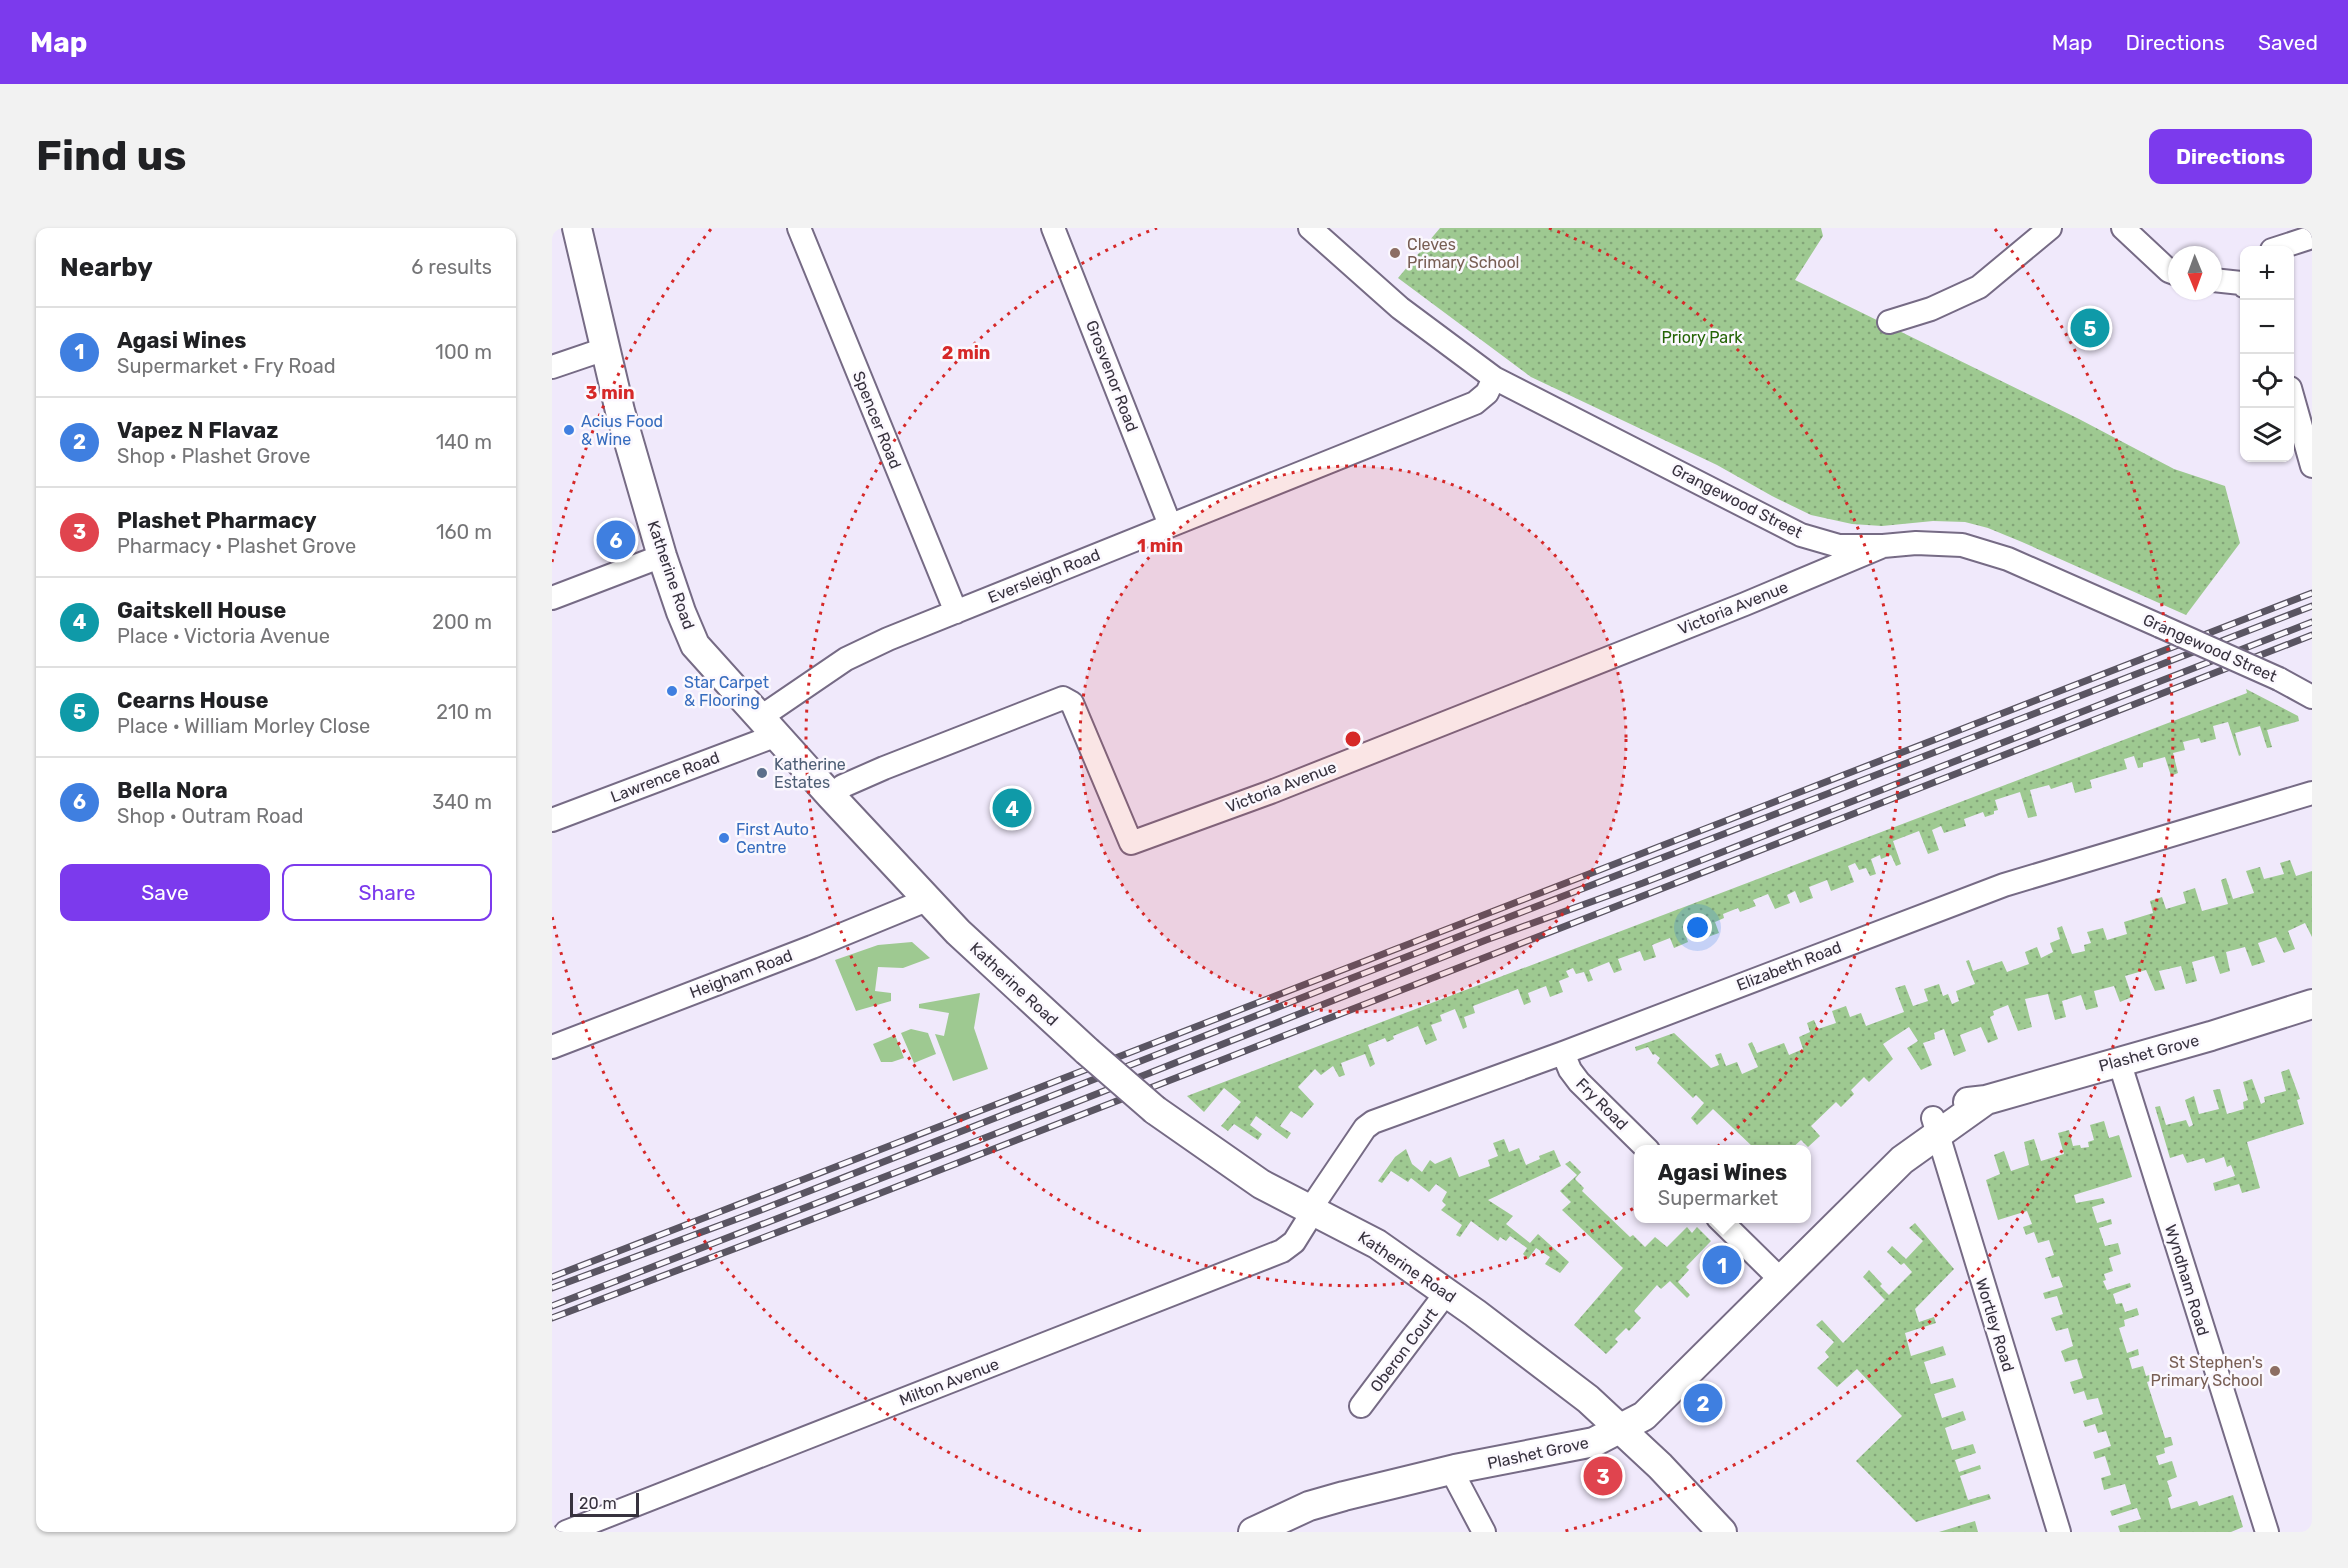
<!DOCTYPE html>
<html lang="en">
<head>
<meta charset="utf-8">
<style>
  :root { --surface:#fff; --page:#f2f2f2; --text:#202124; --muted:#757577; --line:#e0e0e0; --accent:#7c3aed }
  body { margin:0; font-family:Rubik,sans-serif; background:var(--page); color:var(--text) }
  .controls { position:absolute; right:18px; top:18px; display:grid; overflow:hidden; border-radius:12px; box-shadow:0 2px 4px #0004 }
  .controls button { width:54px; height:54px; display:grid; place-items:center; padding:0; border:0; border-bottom:2px solid var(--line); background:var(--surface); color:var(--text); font:30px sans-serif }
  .compass { position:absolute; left:1616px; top:18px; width:54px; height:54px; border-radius:50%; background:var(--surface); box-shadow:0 2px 4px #0004; rotate:179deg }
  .scale { position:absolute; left:18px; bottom:15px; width:69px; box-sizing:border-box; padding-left:6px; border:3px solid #37323e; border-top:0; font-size:16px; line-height:21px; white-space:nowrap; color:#37323e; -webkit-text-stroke:4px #fbf8fe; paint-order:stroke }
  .you { position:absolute; left:1146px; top:700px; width:21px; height:21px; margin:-15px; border:4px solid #fff; border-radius:50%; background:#1a73e8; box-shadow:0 0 0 9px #1a73e833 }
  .badge { display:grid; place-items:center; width:39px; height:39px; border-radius:50%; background:var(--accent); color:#fff; font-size:20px; font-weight:700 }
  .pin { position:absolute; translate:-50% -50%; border:3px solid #fff; box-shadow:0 2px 6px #0006 }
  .popup { position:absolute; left:1082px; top:917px; width:177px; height:78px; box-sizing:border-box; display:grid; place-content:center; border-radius:12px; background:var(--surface); filter:drop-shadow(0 2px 4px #0005); font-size:20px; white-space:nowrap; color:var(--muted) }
  .popup b { font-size:22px; color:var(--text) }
  .popup::after { content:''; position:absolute; left:50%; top:100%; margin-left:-12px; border:12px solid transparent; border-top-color:var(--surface) }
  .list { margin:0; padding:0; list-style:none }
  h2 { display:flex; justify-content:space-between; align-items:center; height:78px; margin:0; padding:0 24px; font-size:26px }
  h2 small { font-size:20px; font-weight:400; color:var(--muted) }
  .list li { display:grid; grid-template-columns:39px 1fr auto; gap:18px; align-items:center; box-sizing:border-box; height:90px; padding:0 24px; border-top:2px solid var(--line) }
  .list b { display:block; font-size:22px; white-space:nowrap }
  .list p { margin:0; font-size:20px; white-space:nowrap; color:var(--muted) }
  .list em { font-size:20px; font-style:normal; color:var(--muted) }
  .actions { display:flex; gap:12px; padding:18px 24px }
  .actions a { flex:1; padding:14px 0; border:2px solid var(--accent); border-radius:12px; text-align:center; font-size:21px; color:var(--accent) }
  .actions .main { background:var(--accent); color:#fff }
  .icon { flex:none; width:33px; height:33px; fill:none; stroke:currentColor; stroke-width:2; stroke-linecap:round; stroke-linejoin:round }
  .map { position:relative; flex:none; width:1760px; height:1304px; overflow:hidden; border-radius:12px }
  header { display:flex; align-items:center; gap:36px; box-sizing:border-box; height:84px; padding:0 30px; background:var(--accent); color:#fff }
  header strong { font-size:28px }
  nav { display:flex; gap:33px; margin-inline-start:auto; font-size:21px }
  .intro { display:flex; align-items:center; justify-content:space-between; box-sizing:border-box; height:144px; padding:0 36px }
  h1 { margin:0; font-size:42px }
  .button { padding:15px 27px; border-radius:12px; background:var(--accent); color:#fff; font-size:21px; font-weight:700 }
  main { display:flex; gap:36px; padding:0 36px }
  aside { flex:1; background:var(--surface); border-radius:12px; box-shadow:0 2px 4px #0004 }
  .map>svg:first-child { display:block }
  .grass { fill:#9ec991 }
  .park { fill:url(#park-dots) }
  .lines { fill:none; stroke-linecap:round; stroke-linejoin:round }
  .minor-casing { stroke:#766b85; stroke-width:26 }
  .major-casing { stroke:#766b85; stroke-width:32 }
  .minor { stroke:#fff; stroke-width:22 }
  .major { stroke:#fff; stroke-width:28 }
  .rail-casing { stroke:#5a5562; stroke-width:7 }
  .rail { stroke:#fbf8fe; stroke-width:4.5; stroke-dasharray:14; stroke-linecap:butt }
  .minor-bridge-casing { stroke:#766b85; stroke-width:26; stroke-linecap:butt }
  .major-bridge-casing { stroke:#766b85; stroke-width:32; stroke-linecap:butt }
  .minor-bridge { stroke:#fff; stroke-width:22 }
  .major-bridge { stroke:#fff; stroke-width:28 }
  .ring { fill:none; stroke:#d62828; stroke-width:3; stroke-dasharray:3 6 }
  .education-dot { fill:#8d6e63; stroke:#fbf8fe; stroke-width:2 }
  .shop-dot { fill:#3f7fe0; stroke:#fbf8fe; stroke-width:2 }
  .service-dot { fill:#5c6f8a; stroke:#fbf8fe; stroke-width:2 }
  .labels { text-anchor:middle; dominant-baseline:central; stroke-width:5; stroke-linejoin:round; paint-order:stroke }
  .education-label { font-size:16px; fill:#785e54; stroke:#fbf8fe; text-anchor:start }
  .park-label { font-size:16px; fill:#246406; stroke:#fbf8fe }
  .street-label { font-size:16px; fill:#37323e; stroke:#fbf8fe }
  .shop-label { font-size:16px; fill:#366cbe; stroke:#fbf8fe; text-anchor:start }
  .service-label { font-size:16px; fill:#4e5e75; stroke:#fbf8fe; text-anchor:start }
  .centre { fill:#d62828; stroke:#fbf8fe; stroke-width:3 }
  .ring-label { font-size:18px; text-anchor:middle; font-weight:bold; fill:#d62828; stroke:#fbf8fe; stroke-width:5; stroke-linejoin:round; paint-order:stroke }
</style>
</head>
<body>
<header>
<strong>Map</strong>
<nav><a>Map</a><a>Directions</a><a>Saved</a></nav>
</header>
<div class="intro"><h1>Find us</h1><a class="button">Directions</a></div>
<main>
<aside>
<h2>Nearby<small>6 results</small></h2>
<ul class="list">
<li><span class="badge" style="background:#3f7fe0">1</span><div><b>Agasi Wines</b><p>Supermarket · Fry Road</p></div><em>100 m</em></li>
<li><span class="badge" style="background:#3f7fe0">2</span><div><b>Vapez N Flavaz</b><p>Shop · Plashet Grove</p></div><em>140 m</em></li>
<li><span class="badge" style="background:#e0444e">3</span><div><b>Plashet Pharmacy</b><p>Pharmacy · Plashet Grove</p></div><em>160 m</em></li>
<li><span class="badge" style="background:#0f9aa8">4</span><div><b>Gaitskell House</b><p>Place · Victoria Avenue</p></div><em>200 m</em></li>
<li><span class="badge" style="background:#0f9aa8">5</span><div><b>Cearns House</b><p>Place · William Morley Close</p></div><em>210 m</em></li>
<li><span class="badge" style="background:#3f7fe0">6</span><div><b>Bella Nora</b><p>Shop · Outram Road</p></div><em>340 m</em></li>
</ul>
<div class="actions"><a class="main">Save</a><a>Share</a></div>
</aside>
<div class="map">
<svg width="1760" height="1304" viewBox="0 0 1760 1304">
  <defs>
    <pattern id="park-dots" width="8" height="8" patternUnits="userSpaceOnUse" patternTransform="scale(1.5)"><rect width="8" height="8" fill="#9ec991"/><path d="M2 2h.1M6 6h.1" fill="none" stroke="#82a478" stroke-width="1.8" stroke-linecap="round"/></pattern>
  </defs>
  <rect width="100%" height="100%" fill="#f0e9fb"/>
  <path class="grass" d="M360,714L378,730L351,740L326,739L323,763L339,765V773L304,783L283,732L326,717Z
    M428,765L422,800L436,841L401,853L383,806L392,808L397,785L367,780V776Z
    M359,801L376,805L384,826L362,835L349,805Z
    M343,807L352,830L340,834H329L321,816Z"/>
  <path class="park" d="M888,0H1269L1271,8L1243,52L1527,191L1622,241L1673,258L1688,315L1634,387L1470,314L1436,300L1413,294L1381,293L1330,298L1300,296L1259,287L1220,268L1165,237L979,149L846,50Z
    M1694,461L1746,488L1747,493L1715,502L1720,519L1715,520L1708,498L1683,505L1689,527L1687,528L1676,494L1661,498L1664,511L1649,515L1647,510L1631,514L1633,522L1621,525L1626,545L1619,548L1613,529L1591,535V539L1586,540L1582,528L1572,531L1575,541L1538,552L1540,560L1523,565L1520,554L1499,561L1497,557L1478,562L1485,588L1476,590L1468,564L1443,572L1446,582L1442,583V586L1433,589L1431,584L1412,591L1414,598L1392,605L1389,598L1380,602L1387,622L1376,626L1367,603L1341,613L1349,636L1344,638L1339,627L1329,631L1328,627L1319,631L1324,646L1318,648L1314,640L1307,642L1303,635L1296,638L1302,654L1279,663L1275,652L1257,659L1261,670L1248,675L1243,663L1235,667L1238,675L1223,681L1216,666L1201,672L1204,678L1188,684L1186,680L1171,686L1172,690L1163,694L1167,705L1153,710L1149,699L1133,705L1136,714L1122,720L1118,710L1100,717L1104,729L1092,733L1088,723L1066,731L1070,742L1062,745L1057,734L1037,742L1041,752L1036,754L1032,744L1024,746L1021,740L1014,743L1017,749L1007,753L1011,764L998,769L994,758L976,765L979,774L972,777L966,761L921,778L923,785L912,789L915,799L911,801L903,781L888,787L890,793L879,797L885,812L874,817L866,798L841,808L842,811L835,814L833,810L816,817L823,836L818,839L813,826L789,835L793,847L787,849L781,838L769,847L763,841L746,859L762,876L750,890L739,883L728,898L739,905L735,911L704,888L698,897L710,906L706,912L682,896L676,903L669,898L689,874L672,860L652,884L635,868L1695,465Z
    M1738,632L1744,648L1760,643V709L1753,695L1736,703L1743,721L1732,725L1724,709L1706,715L1713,734L1700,738L1693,719L1674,724L1678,743L1668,746L1662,728L1640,734L1645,753L1634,756L1629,738L1607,743L1613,761L1603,763L1594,742L1573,748L1580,769L1568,774L1562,758L1542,763L1546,779L1534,782L1529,767L1510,773L1514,789L1503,792L1496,766L1473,771L1480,799L1466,803L1456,777L1441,783L1442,787L1438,789L1446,811L1436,815L1429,799L1408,807L1414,823L1402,828L1392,801L1382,805L1383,811L1371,815L1380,837L1369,842L1355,820L1366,813L1357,799L1331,816L1341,831L1317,854L1312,849L1299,862L1302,866L1289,879L1284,874L1259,898L1268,908L1256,919L1249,912L1239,921H1198L1201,919L1161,881L1145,897L1139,890L1152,875L1144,867L1141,870L1105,835L1108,830L1103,826L1101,827L1096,819L1084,823L1083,819L1122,805L1159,840L1167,837L1163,827L1169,825L1174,838L1185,834L1190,846L1206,839L1196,816L1200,814L1205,825L1232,815L1237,827L1251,821L1247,809L1258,804L1255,795L1262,792L1266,801L1284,795L1280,783L1294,778L1298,789L1309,785L1314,798L1352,784L1343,760L1353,757L1361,778L1376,773L1372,761L1387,756L1391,768L1396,766L1400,776L1407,773L1404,763L1423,756L1414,733L1417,732L1421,743L1450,733L1455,744L1477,736L1473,724L1485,719L1489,730L1501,724L1498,715L1508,711L1505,700L1510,698L1520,726L1533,723L1532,717L1539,715L1535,704L1551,700L1555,712L1575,706L1572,694L1601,685L1598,673L1610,669L1614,681L1634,675L1631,664L1643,660L1650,683L1676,676L1669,652L1674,650L1681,671L1702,665L1694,643L1708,639L1712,651L1732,646L1728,635Z
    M1737,841L1748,871L1745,872L1752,896L1695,914L1708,960L1690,965L1687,956L1663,963L1661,955L1683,948L1679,937L1675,939L1672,929L1654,935L1652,930L1635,935L1631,926L1618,930L1603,879L1608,878L1614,897L1634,892L1637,899L1641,897L1633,872L1642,868L1647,886L1667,881L1661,862L1668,861L1675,886L1692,881L1691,874L1696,872L1691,854L1700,851L1709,876L1713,874L1712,869L1734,863L1729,844Z
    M1552,893L1557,910L1567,907L1580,949L1522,967L1524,975L1551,970L1553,975L1540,979L1545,995L1559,991L1560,996L1547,1000L1553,1018L1566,1015L1569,1026L1557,1030L1561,1043L1552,1046L1554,1052L1551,1053L1555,1062L1578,1055L1579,1059L1561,1066L1564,1076L1570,1075L1573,1084L1585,1080L1587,1087L1572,1092L1573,1098L1567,1100L1575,1125L1586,1121L1587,1127L1577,1130L1580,1141L1591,1138L1594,1148L1605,1145L1606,1150L1595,1154L1613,1210L1619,1209L1621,1217L1612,1220L1613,1225L1604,1228L1607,1237L1620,1233L1625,1249L1615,1253L1620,1268L1616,1270L1619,1281L1645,1273L1647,1278L1681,1267L1691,1299L1679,1304H1568L1566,1298L1589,1291L1585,1280L1560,1288L1558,1283L1579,1276L1573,1256L1552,1262L1549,1250L1559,1247L1553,1228L1543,1231L1541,1224L1559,1218L1554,1203L1546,1205L1543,1196L1533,1199L1531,1193L1551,1186L1546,1170L1535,1172L1532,1163L1522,1166L1518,1154L1531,1150L1525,1131L1513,1134L1509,1123L1521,1118L1516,1100L1504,1103L1499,1090L1511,1086L1505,1068L1493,1071L1491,1065L1511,1059L1507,1048L1500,1050L1493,1030L1502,1027L1497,1012L1486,1015L1482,1004L1474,1007L1471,999L1480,996L1475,983L1446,992L1434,952L1448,946L1442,927L1452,923L1459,943L1477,937L1472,914L1482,911L1489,933L1512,926L1506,905L1517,902L1521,918L1528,917L1529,920L1537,919L1536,914L1542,912L1538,897Z
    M952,911L957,924L967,920L974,937L988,931L987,928L1002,922L1009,938L936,972L961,988L954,996L978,1015L986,1006L1017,1034L1008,1045L993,1036L998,1029L984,1020L976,1031L971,1026L975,1020L958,1008L954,1013L948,1009L946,1013L919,993L908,1009L904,1007L910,997L889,982L894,977L890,973L895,964L884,956L877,964L859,950L856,954L839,943L830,955L826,953L843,929L854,921L860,936L870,944L878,932L883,936L899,929L907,949L938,938L936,932L946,928L941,915Z
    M1018,933L1029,944L1023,951L1032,960L1030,963L1078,1009L1081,1007L1093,1019L1103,1009L1115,1019L1135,999L1140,1005L1145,999L1159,1013L1134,1039L1137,1042L1126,1054L1138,1067L1135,1070L1118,1053L1109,1061L1105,1057L1082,1083L1089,1090L1077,1103L1074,1100L1063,1111L1066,1114L1054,1126L1022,1097L1071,1040L1010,982L1019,974L1008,963L1025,947L1013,936Z
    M1363,995L1402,1041L1363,1081L1367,1094L1382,1089L1384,1095L1353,1105L1359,1128L1391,1118L1394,1127L1372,1134L1379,1156L1401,1150L1404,1159L1382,1166L1390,1190L1411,1183L1414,1192L1393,1200L1400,1222L1421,1216L1424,1225L1403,1232L1407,1244L1428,1237L1429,1241L1408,1248L1416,1272L1437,1266L1439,1271L1364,1294L1304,1233L1350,1188L1305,1141L1285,1159L1265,1140L1277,1129L1273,1124L1282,1114L1264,1097L1270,1092L1291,1115L1333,1072L1311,1049L1317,1042L1330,1056L1328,1058L1337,1067L1360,1044L1352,1035L1349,1037L1335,1024L1340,1018L1354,1031L1371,1013L1357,1000Z
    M1423,1293L1426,1304H1387Z"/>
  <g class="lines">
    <g class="minor-casing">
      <path id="minor" d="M247,0L404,384
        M501,0L618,297
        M758,0L848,80L942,150L1249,307L1287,318H1331L1364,315L1410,317L1456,331L1608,398
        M1571,0L1617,43L1625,46
        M1720,22L1760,9
        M1661,52L1689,55L1692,58
        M1337,94L1379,81L1427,59L1498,0
        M0,139L53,121
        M1738,160L1760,238
        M0,370L110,328
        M1727,451L1760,469
        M209,489L294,431L336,411L923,175L935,165L942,150
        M279,568L291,558L332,540L511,470L520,475L579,615L719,564L1193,376L1331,318
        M0,592L225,507
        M0,819L260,719L377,671
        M1011,825L1018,842L1027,854L1096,922
        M1567,833L1715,1304
        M1381,890L1507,1304
        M759,980L813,900L821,894L1011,825L1452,657L1760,565
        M1166,990L1230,1053
        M809,1178L894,1065
        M903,1241L905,1253L932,1304
        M14,1304L730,1023L742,1014L762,982"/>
    </g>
    <g class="major-casing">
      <path id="major" d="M25,0L68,183L110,328L129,384L143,417L279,568L406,704L535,823
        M1416,874L1434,872L1659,808L1760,776
        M603,882L709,956L825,1016L923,1085L1036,1171L1108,1238L1170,1304
        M701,1304L757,1278L792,1268L903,1241L1042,1214L1092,1188L1350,932L1434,872"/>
    </g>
    <use href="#minor" class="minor"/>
    <use href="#major" class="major"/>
    <g class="rail-casing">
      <path id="rail" d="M0,1049L1760,365
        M0,1060L209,982L800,750L1760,378
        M0,1078L494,886L934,712L1091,655L1760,394
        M0,1090L321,968L1760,407"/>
    </g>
    <use href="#rail" class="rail"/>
    <g class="minor-bridge-casing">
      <path id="minor-bridge" d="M1608,398L1727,451"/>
    </g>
    <g class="major-bridge-casing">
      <path id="major-bridge" d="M535,823L603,882"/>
    </g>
    <use href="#minor-bridge" class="minor-bridge"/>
    <use href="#major-bridge" class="major-bridge"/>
  </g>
  <circle cx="801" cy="511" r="273" fill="#d62828" fill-opacity=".12"/>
  <g class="ring">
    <circle cx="801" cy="511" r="273"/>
    <path d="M997 0A547 547 0 1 1 605 0"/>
    <path d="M589 1303A820 820 0 0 1 0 688M0 334A820 820 0 0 1 159 1M1443 1A820 820 0 0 1 1013 1303"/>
  </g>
  <g class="education-dot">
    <circle cx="843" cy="25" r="6"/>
    <circle cx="1723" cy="1143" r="6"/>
  </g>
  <g class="shop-dot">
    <circle cx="17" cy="202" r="6"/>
    <circle cx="120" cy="463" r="6"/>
    <circle cx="172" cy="610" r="6"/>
  </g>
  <circle class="service-dot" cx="210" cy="545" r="6"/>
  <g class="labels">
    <g class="education-label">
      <text x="855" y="16">Cleves<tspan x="855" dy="18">Primary School</tspan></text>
      <text x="1711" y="1134" text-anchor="end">St Stephen's<tspan x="1711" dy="18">Primary School</tspan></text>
    </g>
    <g class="park-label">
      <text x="1150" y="109">Priory Park</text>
    </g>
    <g class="street-label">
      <text transform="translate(560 148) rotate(69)">Grosvenor Road</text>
      <text transform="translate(325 192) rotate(68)">Spencer Road</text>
      <text transform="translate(1185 273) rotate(27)">Grangewood Street</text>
      <text transform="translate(119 347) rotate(71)">Katherine Road</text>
      <text transform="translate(492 348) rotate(-22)">Eversleigh Road</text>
      <text transform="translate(1181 380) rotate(-22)">Victoria Avenue</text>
      <text transform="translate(1658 420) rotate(24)">Grangewood Street</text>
      <text transform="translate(113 549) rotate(-21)">Lawrence Road</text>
      <text transform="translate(729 559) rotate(-21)">Victoria Avenue</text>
      <text transform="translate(1237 738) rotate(-21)">Elizabeth Road</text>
      <text transform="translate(189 746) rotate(-21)">Heigham Road</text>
      <text transform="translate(462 756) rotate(43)">Katherine Road</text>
      <text transform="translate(1597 825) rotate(-15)">Plashet Grove</text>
      <text transform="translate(1050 876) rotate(45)">Fry Road</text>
      <text transform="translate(855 1039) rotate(34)">Katherine Road</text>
      <text transform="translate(1635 1052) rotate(73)">Wyndham Road</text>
      <text transform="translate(1443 1097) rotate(73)">Wortley Road</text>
      <text transform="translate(852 1122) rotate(-53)">Oberon Court</text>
      <text transform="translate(397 1154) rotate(-21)">Milton Avenue</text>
      <text transform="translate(986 1225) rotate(-12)">Plashet Grove</text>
    </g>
    <g class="shop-label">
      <text x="29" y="193">Acius Food<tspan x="29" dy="18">&amp; Wine</tspan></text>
      <text x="132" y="454">Star Carpet<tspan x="132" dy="18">&amp; Flooring</tspan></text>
      <text x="184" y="601">First Auto<tspan x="184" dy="18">Centre</tspan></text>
    </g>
    <g class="service-label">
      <text x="222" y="536">Katherine<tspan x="222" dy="18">Estates</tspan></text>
    </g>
  </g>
  <circle cx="801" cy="511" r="9" class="centre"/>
  <g class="ring-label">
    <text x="414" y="131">2 min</text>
    <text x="58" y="171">3 min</text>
    <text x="608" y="324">1 min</text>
  </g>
</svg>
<div class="controls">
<button>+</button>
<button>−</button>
<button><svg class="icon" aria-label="locate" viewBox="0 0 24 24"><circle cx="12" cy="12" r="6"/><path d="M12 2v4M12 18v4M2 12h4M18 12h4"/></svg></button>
<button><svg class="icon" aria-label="layers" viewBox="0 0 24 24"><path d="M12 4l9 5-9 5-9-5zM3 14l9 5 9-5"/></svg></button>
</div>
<svg class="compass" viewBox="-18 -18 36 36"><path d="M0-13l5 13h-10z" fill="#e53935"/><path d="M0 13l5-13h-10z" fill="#757577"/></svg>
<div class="scale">20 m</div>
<div class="you"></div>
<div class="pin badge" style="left:1170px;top:1037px;background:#3f7fe0">1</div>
<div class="popup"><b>Agasi Wines</b>Supermarket</div>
<div class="pin badge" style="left:1151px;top:1175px;background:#3f7fe0">2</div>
<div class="pin badge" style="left:1051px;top:1248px;background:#e0444e">3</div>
<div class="pin badge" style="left:460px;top:580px;background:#0f9aa8">4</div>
<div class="pin badge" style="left:1538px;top:100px;background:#0f9aa8">5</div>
<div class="pin badge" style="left:64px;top:312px;background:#3f7fe0">6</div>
</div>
</main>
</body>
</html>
